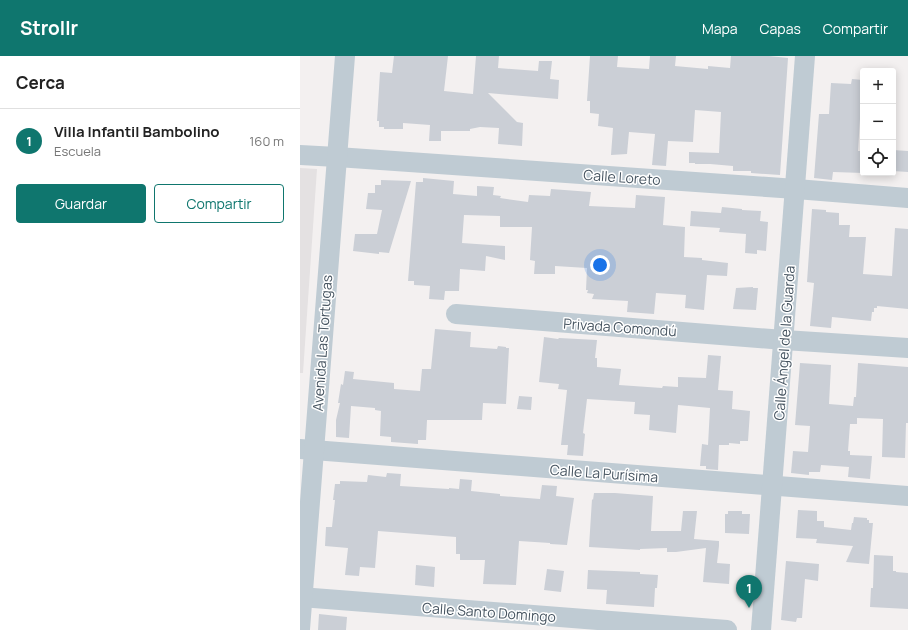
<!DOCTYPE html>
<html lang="es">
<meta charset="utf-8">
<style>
:root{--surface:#fff;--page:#f6f6f6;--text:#222;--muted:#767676;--line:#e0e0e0;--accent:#0f766e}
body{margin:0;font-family:Manrope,sans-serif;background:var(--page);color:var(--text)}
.controls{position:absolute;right:12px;top:12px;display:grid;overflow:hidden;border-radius:4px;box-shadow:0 2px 10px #0003}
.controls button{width:36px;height:36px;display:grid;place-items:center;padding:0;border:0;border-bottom:1px solid var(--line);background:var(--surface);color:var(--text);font:20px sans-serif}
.you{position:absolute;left:300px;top:209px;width:14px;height:14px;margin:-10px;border:3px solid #fff;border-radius:50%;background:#1a73e8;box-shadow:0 0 0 6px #1a73e833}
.badge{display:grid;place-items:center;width:26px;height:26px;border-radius:50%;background:var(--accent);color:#fff;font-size:13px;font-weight:700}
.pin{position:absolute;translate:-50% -33px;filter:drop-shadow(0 1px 2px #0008)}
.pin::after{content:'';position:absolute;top:21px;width:14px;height:12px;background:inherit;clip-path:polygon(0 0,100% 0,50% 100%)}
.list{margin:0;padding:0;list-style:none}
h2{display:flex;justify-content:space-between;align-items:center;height:52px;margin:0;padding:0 16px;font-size:17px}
h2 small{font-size:13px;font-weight:400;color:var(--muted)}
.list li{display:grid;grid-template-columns:26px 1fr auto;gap:12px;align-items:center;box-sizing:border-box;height:64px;padding:0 16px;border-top:1px solid var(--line)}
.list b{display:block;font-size:15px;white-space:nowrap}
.list p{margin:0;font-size:13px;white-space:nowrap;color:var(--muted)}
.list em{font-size:13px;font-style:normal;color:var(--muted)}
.actions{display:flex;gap:8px;padding:12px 16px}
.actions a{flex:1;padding:9px 0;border:1px solid var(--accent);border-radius:4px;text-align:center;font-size:14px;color:var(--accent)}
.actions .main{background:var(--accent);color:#fff}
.icon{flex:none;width:22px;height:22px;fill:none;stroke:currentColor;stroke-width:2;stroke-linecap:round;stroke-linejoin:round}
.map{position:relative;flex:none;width:608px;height:574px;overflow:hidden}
header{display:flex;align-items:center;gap:24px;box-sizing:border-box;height:56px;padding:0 20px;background:var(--accent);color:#fff}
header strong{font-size:19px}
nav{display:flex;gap:22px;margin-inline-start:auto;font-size:14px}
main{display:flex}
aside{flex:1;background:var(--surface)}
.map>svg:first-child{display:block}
.education{fill:#e4e1e2}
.building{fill:#cbcfd6}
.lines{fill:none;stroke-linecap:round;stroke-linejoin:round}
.minor{stroke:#bfcbd3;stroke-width:20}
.labels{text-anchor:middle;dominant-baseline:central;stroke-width:3;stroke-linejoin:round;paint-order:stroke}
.street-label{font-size:14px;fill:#465460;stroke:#fff}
</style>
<header>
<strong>Strollr</strong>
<nav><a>Mapa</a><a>Capas</a><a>Compartir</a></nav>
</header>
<main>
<aside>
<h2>Cerca<small></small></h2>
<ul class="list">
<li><span class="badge">1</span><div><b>Villa Infantil Bambolino</b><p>Escuela</p></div><em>160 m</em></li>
</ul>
<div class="actions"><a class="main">Guardar</a><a>Compartir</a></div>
</aside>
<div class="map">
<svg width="608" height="574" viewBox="0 0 608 574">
<rect width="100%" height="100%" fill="#f3f0f0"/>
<path class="education" d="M0 112 17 113 3 317H0Z"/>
<g class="building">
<path d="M94 0H148L144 35 173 38 176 0H199L198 12 238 15 239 5H252L250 23 259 24 258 43 188 37 217 66 223 67 222 90 198 88 199 72 180 71 170 73V75H141V85H129L130 69 103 67V73H84V71H79V65H77L80 16 92 17Z"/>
<path d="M290 0H318L317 11 349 13 350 0H376L375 10 408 13V10L430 12 431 0H469L488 2 480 119 451 117V115H433V110L410 108H395V107H389V96L419 97 421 56 395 54 393 86 368 85 366 110 352 109 355 78 329 76 327 98 311 99 313 72 298 70 299 58 290 57V45H287Z"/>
<path d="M552 23 563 24V57H562L561 63H560L558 95H563V117L533 116 532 124 514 122 519 58H529L531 27 551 28Z"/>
<path d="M593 94 608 95V116L593 115Z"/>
<path d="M123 122 154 125 153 138 177 140V130L194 131 193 139 201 140 200 142 228 146 229 139 250 140 251 133 291 136 289 150 335 152 336 139 365 141 363 169 385 171 384 201 402 202V204L428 207 427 220 407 219 404 254 385 252 386 239 356 237 354 258 327 256 328 245 292 243 294 238 287 237 288 234H286L287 212 255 210V218H234L235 205 230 204 232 171H200V160L164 159 162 187 205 190V204L186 200 185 215 160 213 159 235H145L144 244 129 243 130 230 114 229V225H108L116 126H123Z"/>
<path d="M81 124 111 125 89 197 79 196V198L53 195 55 178H77L82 154 66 153 68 137H75V129H81Z"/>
<path d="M422 151 442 153V154L461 155 460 165 468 166 466 195 457 194V198L445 197 446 178 419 176 420 172 390 170 391 155 421 157Z"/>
<path d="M512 153 526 154V156L539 157V169H550L549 181H566L563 218 592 220 595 172 608 173V253L577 250V252H574V256H572L571 265 532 261 531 272 510 270 514 227 507 226Z"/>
<path d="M453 231V232H458L456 254 433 253 436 232Z"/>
<path d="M135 273 171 276 170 291 197 293 198 290 206 291V292H209L206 348 183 347 182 364H127L126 384H118V388L91 386V381L80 380 81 355 75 354V352L51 350 49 382 36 381V364L40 347H38L41 328 43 329 45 315 54 316 53 323 94 327V333L120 335 122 313H131Z"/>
<path d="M244 281 258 283 259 282 297 284 295 302H297V311L321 313 319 329 362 332 363 330 378 331V321L406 322 408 299 421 300 418 334 433 335 432 353 450 355 448 385H440V388L429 387V389H419L418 414 406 413V410H400L402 388 408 389 410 352 378 349 376 377 349 374 350 359 334 358 335 346 287 343 283 377 285 378 283 400 267 399 268 389H261L267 334 258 333 259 328 239 326Z"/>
<path d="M500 307 531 309 529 348 553 350 554 341H556L558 307 608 311V367H606L605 402 582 401 583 363 557 362V368H550L548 395H550V399L572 400 570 423 548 421 549 411 521 409 520 416H509V419L491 417 493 395 508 396 510 370 495 369Z"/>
<path d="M219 340 232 341 231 354 217 353Z"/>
<path d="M87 417 101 418 100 430 149 433V432L159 433 160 423 172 424 171 435 200 438V440L240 443 242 429 257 430 256 440 274 442 267 489 250 488V487L219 485 216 529 183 528 185 504H160V498H156V481L78 475 75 512 60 511 59 520 45 519 48 492 25 490 26 471H32L35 444H33L35 428H40V425L67 426 68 419 86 421Z"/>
<path d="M294 437H315L353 440 351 475H381L383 455H397L394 483 419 485V490L417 507 430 508 429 528 403 526 406 492 376 496H367V492L340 493V494L289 491 292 443 293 444Z"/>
<path d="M498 454 517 455V465H524V471L551 474 552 467H553L554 461 567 462V464H569V467H573L569 508 546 506 553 490 516 487 517 483 496 482Z"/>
<path d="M428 455H442V458H450L449 478 425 477V458H428Z"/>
<path d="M574 499 593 500V515H596V516L608 517V553L570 551 571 532H573Z"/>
<path d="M486 505 519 508 518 525 505 523 502 562H497L496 566 481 564Z"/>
<path d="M116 509 135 511 134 531 115 529Z"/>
<path d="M247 513 264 515 261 536 244 534Z"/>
<path d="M288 514 340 516V518L358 519 357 532H355L354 551 306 548 307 534 287 533Z"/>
<path d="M19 558 47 561 46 574H18Z"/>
</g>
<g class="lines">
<g class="minor">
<path d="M0 99 37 101 496 133 608 142"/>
<path d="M156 258 484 284 608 292"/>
<path d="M0 393 608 440"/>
<path d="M0 541 427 574"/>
<path d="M0 573 45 0"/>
<path d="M461 574 505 0"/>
</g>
</g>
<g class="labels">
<g class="street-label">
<text transform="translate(322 121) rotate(4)">Calle Loreto</text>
<text transform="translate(320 271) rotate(4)">Privada Comondú</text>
<text transform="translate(22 287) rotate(-86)">Avenida Las Tortugas</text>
<text transform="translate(484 287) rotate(-86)">Calle Ángel de la Guarda</text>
<text transform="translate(304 417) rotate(4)">Calle La Purísima</text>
<text transform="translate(189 556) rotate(4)">Calle Santo Domingo</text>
</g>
</g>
</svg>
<div class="controls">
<button>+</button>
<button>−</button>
<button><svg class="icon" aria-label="locate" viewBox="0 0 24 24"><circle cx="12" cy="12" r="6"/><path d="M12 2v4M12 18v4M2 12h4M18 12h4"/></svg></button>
</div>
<div class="you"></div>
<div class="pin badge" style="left:449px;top:552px">1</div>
</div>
</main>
